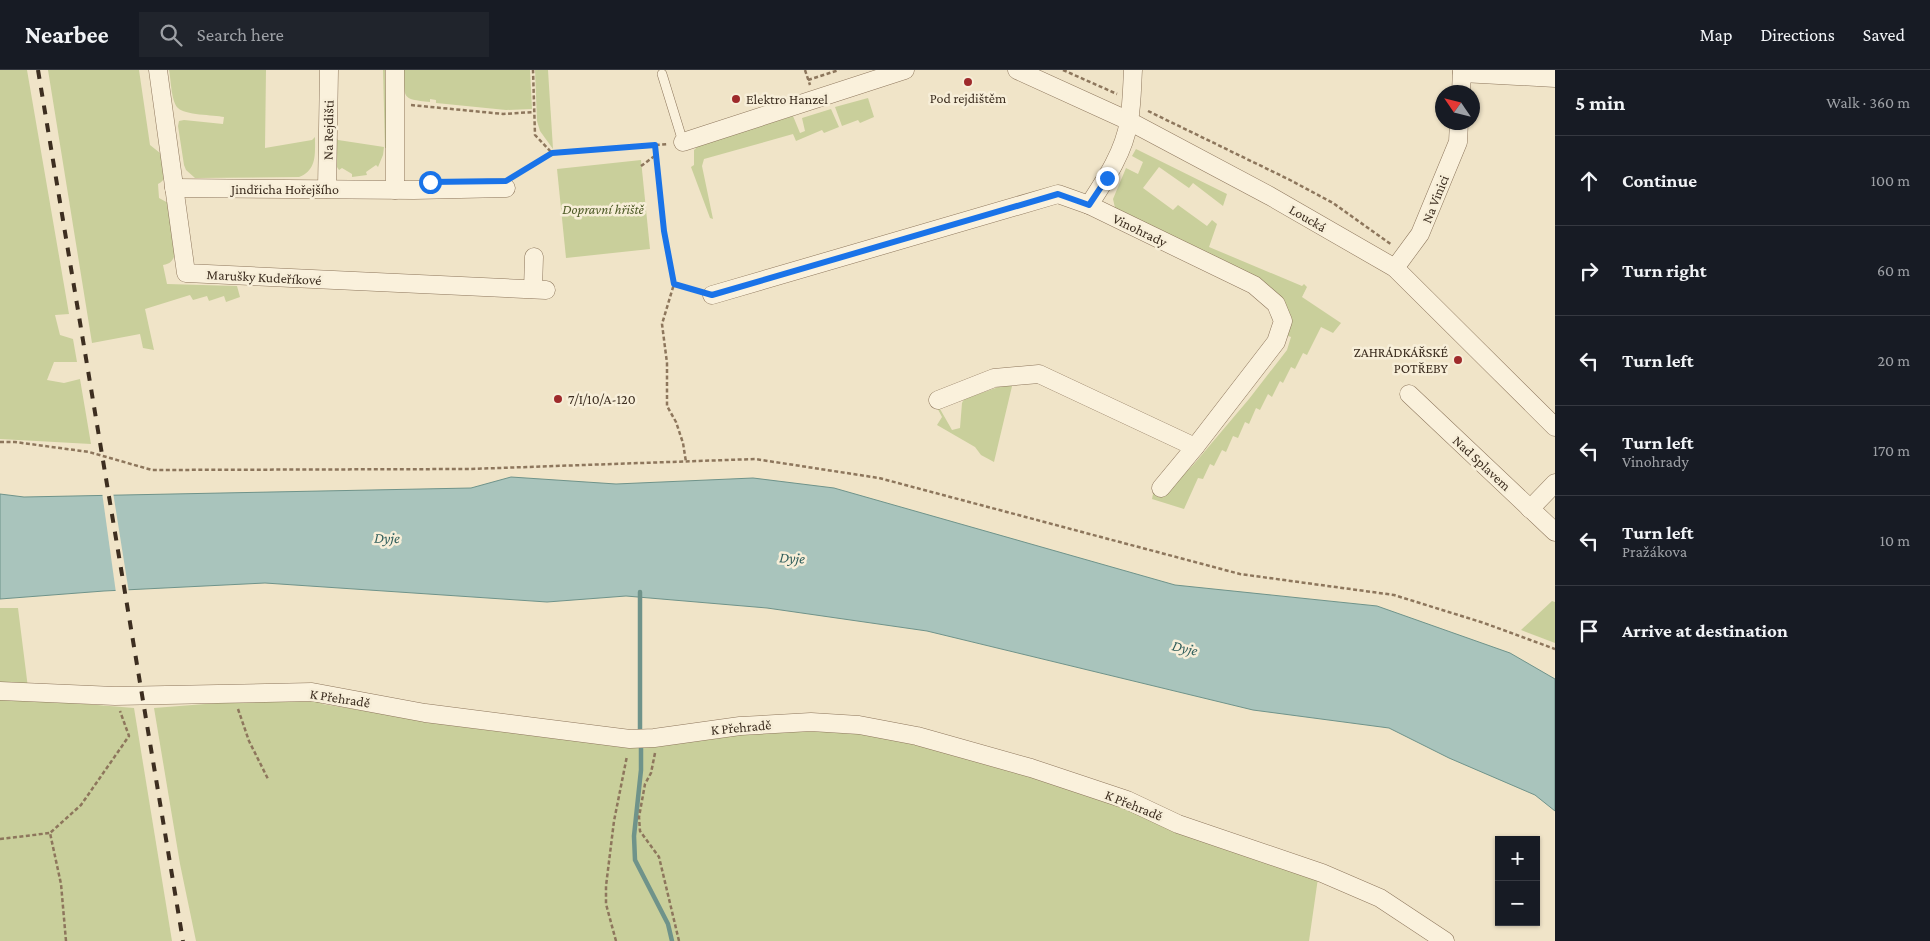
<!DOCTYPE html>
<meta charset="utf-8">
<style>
:root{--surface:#171b24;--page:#20242c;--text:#f1f3f6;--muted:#9ea1a6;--line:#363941}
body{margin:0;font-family:"Crimson Pro",serif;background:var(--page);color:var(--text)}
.controls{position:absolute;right:15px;bottom:15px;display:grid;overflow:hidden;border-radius:0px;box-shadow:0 1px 4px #0004}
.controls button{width:45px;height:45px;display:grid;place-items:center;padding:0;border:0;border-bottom:1px solid var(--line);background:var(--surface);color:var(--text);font:25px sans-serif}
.compass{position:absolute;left:1435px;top:15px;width:45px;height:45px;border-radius:50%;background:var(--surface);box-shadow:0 1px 4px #0004;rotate:305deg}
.stop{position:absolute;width:15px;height:15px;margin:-11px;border:4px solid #1a73e8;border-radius:50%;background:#fff}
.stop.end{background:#1a73e8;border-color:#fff;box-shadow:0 1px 5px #0008}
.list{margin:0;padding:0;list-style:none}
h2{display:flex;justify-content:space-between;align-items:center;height:65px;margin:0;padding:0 20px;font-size:21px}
h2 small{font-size:16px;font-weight:400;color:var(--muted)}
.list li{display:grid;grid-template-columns:32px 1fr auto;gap:15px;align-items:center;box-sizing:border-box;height:90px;padding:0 20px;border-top:1px solid var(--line)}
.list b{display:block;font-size:19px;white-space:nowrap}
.list p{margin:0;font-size:16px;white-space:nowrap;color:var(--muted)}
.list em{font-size:16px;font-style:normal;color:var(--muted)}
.icon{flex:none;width:28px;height:28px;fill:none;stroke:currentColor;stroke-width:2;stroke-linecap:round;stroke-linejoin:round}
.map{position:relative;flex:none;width:1555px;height:871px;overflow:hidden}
header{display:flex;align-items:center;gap:30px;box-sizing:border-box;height:70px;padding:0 25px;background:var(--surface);border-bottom:1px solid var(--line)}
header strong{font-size:24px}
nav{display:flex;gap:28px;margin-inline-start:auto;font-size:18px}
.search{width:350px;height:45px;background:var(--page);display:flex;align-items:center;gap:12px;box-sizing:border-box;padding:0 18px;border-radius:0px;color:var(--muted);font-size:19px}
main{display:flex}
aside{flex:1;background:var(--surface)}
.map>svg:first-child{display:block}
.green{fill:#c9cf9b}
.water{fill:#a9c4bc;stroke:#6f938a}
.pier{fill:#f0e4c8}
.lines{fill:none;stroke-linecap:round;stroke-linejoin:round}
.stream{stroke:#6f938a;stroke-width:4.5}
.service-casing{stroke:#8d765c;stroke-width:10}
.minor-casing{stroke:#8d765c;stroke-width:19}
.path{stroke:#8d765c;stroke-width:2.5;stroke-dasharray:4 2.5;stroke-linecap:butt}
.service{stroke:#faf1dc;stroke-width:9}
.minor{stroke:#faf1dc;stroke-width:18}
.rail{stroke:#3d2e20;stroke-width:4;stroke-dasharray:9 9;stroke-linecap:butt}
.route{stroke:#1a73e8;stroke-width:6}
.poi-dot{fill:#9e2a2b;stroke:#f7eed8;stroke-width:2}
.labels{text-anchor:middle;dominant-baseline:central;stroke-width:5;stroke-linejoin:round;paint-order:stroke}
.poi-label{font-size:14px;fill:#3d2e20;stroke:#f7eed8;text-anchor:start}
.street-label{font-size:14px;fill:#3d2e20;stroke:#f7eed8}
.park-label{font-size:14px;font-style:italic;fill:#4d5a26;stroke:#f7eed8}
.water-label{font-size:15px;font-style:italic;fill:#2f5d5a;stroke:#f7eed8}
</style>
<header>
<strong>Nearbee</strong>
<div class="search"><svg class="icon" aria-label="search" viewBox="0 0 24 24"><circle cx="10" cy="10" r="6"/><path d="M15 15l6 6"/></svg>Search here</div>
<nav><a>Map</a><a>Directions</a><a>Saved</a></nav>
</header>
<main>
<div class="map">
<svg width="1555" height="871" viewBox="0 0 1555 871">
<rect width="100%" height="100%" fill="#f0e4c8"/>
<g class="green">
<path d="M0 0H27L69 244 55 245 60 265 73 269 77 292H54L47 310 64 313 80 309 91 374 0 369Z"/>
<path d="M48 0H139L150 75 165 87C166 98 169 108 158 114L159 128 170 134 175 184C173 191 170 194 163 195L167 214 237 216 240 227 226 232 224 226 209 231 207 226 193 230 190 225 145 239 154 280 143 278 140 264 92 273Z"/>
<path d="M169 0H266L265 78 312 70 315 67C315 84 317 100 299 107L195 108 186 100 184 95 178 56 179 51 184 50 223 54 224 47C214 45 184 45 178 38 171 32 171 9 169 0Z"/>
<path d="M383 0H385L387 78H385Z"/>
<path d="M404 0H530L532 39 506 40 436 33V30L430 29V32C400 29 405 28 404 0Z"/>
<path d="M535 0H548L553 79 540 61 537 51Z"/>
<path d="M868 28 874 47 860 53 858 50 842 56 835 37Z"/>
<path d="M831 39 839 57 824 63 822 60 796 71 793 64 704 89 702 96 713 149 710 148 691 97 694 95V80L699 75 793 46 800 63 805 61 802 48Z"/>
<path d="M335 66 338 70 384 77 383 85 378 97 376 95 366 102 367 105 352 107V104L342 98 339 100 335 94Z"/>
<path d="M1136 79 1227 124 1223 136 1193 113 1189 118 1159 97 1143 118 1173 140 1178 135 1207 156 1212 150 1217 154 1209 177 1302 216 1304 214 1307 217 1302 227 1341 253 1333 263 1321 257 1307 285 1303 283 1295 299 1291 297 1283 313 1280 311 1272 327 1268 324 1260 340 1256 338 1249 354 1245 352 1238 368 1233 366 1226 382 1222 380 1214 396 1210 394 1203 409 1198 408 1184 439 1152 429 1155 414 1181 407 1194 394 1249 329 1287 280 1291 267 1288 266 1287 243 1115 138 1113 129 1126 98 1138 104 1143 92 1132 86Z"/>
<path d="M641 90 650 179 566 188 557 99Z"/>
<path d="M1013 312 994 392 981 385 975 377 937 355 942 347 930 324 932 325 952 360 960 358 962 333 964 329Z"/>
<path d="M1552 531 1555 532V573L1521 560Z"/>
<path d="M0 538H18L28 618 0 616Z"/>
<path d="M0 627 134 638 172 871H0Z"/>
<path d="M282 628 321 631 322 634 478 659 637 677 768 659 868 663 1019 698 1318 808 1309 871H196L180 794 154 638Z"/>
</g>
<path class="water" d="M511 407 616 414 753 408 834 418 1175 515 1377 536 1510 583 1555 609V741L1535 725 1449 688 1389 658 1253 640 927 561 767 538 626 526 547 532 265 513 104 521 0 529V424L24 427 471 418Z"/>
<path class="pier" d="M102 422H113L129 523H116Z"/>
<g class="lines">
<g class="stream">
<path d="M640 522V663"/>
<path d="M641 675V700L634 766 635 790 668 854 672 871"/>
</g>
<g class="service-casing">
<path id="service" d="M662 4 683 72"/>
</g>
<g class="minor-casing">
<g id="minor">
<path d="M158 0 186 203 546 220"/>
<path d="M395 0V120"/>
<path d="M1017 0 1129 51 1270 126 1395 198 1555 357"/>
<path d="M1462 3 1555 8"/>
<path d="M1461 22 1462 0"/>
<path d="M683 72 905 0"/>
<path d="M174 118 414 120 506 118"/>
<path d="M327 119 329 0"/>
<path d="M1089 135C1106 109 1124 82 1129 51 1132 34 1132 17 1133 0"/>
<path d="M1395 198 1420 164 1458 72 1459 52"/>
<path d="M533 219 534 187"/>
<path d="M712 225 1058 124 1089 135 1254 215 1276 234 1283 251 1276 272 1195 377 1161 418"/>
<path d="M1409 324 1555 462"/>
<path d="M938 330 994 308 1039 304 1195 377"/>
<path d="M1530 439 1555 413"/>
<path d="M0 621 115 626 312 622 425 643 630 669 654 668 740 656 811 652 859 655 917 666 1031 698 1127 730 1178 754 1322 803 1380 828 1445 871"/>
</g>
</g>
<g class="path">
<path d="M805 0 810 15"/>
<path d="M1063 0 1117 24"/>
<path d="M808 10 839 0"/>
<path d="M411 35 503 44 534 42"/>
<path d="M1148 41 1290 110 1333 133 1392 175"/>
<path d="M655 75 663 161 674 214 662 254 667 293V336L676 352 683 373 686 392"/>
<path d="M552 83 668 74"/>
<path d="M641 96 656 85"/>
<path d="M515 106 552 83 535 65 533 0"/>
<path d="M674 214 696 221"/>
<path d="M0 372H15L89 382 152 400 470 399 755 389 879 408 1240 504 1394 525 1484 553 1555 579"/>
<path d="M238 639 249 671 268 709"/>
<path d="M655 683 651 703 645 714 639 747 640 761 659 787 679 871"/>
<path d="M0 769 50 763"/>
<path d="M66 871 61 814 50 763 81 735 129 666 120 641"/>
<path d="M616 871 606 834V816L614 751 627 686"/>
</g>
<use href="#service" class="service"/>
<use href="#minor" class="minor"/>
<path class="rail" d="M38 0 183 871"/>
</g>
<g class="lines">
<path class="route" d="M430 112 506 111 552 83 655 75 664 161 674 214 712 225 1058 124 1089 135 1107 108"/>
</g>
<g class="poi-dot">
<circle cx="968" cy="12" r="5"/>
<circle cx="736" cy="29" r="5"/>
<circle cx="1458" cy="290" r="5"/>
<circle cx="558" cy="329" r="5"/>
</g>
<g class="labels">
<g class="poi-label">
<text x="968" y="28" text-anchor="middle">Pod rejdištěm</text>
<text x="746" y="29">Elektro Hanzel</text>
<text x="1448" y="282" text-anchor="end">ZAHRÁDKÁŘSKÉ<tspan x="1448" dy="16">POTŘEBY</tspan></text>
<text x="568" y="329">7/I/10/A-120</text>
</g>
<g class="street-label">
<text transform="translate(328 60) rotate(-89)">Na Rejdišti</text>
<text x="285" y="119">Jindřicha Hořejšího</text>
<text transform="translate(1435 129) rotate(-68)">Na Vinici</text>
<text transform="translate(1308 148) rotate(30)">Loucká</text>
<text transform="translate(1140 160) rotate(26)">Vinohrady</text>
<text transform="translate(264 207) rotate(3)">Marušky Kudeříkové</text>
<text transform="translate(1482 393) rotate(43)">Nad Splavem</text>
<text transform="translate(340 628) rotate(9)">K Přehradě</text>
<text transform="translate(741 657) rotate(-5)">K Přehradě</text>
<text transform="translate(1134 735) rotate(22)">K Přehradě</text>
</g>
<g class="park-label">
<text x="603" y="139">Dopravní hřiště</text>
</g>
<g class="water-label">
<text transform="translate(387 468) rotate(1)">Dyje</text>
<text transform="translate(792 488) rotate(3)">Dyje</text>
<text transform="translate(1185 578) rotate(13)">Dyje</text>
</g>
</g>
</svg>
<div class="controls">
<button>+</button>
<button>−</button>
</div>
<svg class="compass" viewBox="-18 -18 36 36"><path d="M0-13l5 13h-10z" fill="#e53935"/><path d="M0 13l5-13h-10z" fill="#9ea1a6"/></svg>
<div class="stop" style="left:430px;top:112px"></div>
<div class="stop end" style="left:1107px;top:108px"></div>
</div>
<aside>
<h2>5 min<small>Walk · 360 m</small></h2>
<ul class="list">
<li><svg class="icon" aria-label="ahead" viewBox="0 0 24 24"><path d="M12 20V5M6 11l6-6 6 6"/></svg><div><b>Continue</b></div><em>100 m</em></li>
<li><svg class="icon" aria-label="right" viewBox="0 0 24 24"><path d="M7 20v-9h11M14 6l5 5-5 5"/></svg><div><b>Turn right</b></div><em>60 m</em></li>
<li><svg class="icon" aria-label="left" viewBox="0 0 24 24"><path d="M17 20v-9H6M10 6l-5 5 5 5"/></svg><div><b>Turn left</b></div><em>20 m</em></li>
<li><svg class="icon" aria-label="left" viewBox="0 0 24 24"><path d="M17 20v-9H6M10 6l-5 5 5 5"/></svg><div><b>Turn left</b><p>Vinohrady</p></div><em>170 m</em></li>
<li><svg class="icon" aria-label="left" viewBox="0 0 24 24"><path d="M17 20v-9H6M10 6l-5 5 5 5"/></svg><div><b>Turn left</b><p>Pražákova</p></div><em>10 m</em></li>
<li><svg class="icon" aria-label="arrive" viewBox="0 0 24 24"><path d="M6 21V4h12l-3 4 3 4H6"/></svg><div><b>Arrive at destination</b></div></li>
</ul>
</aside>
</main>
